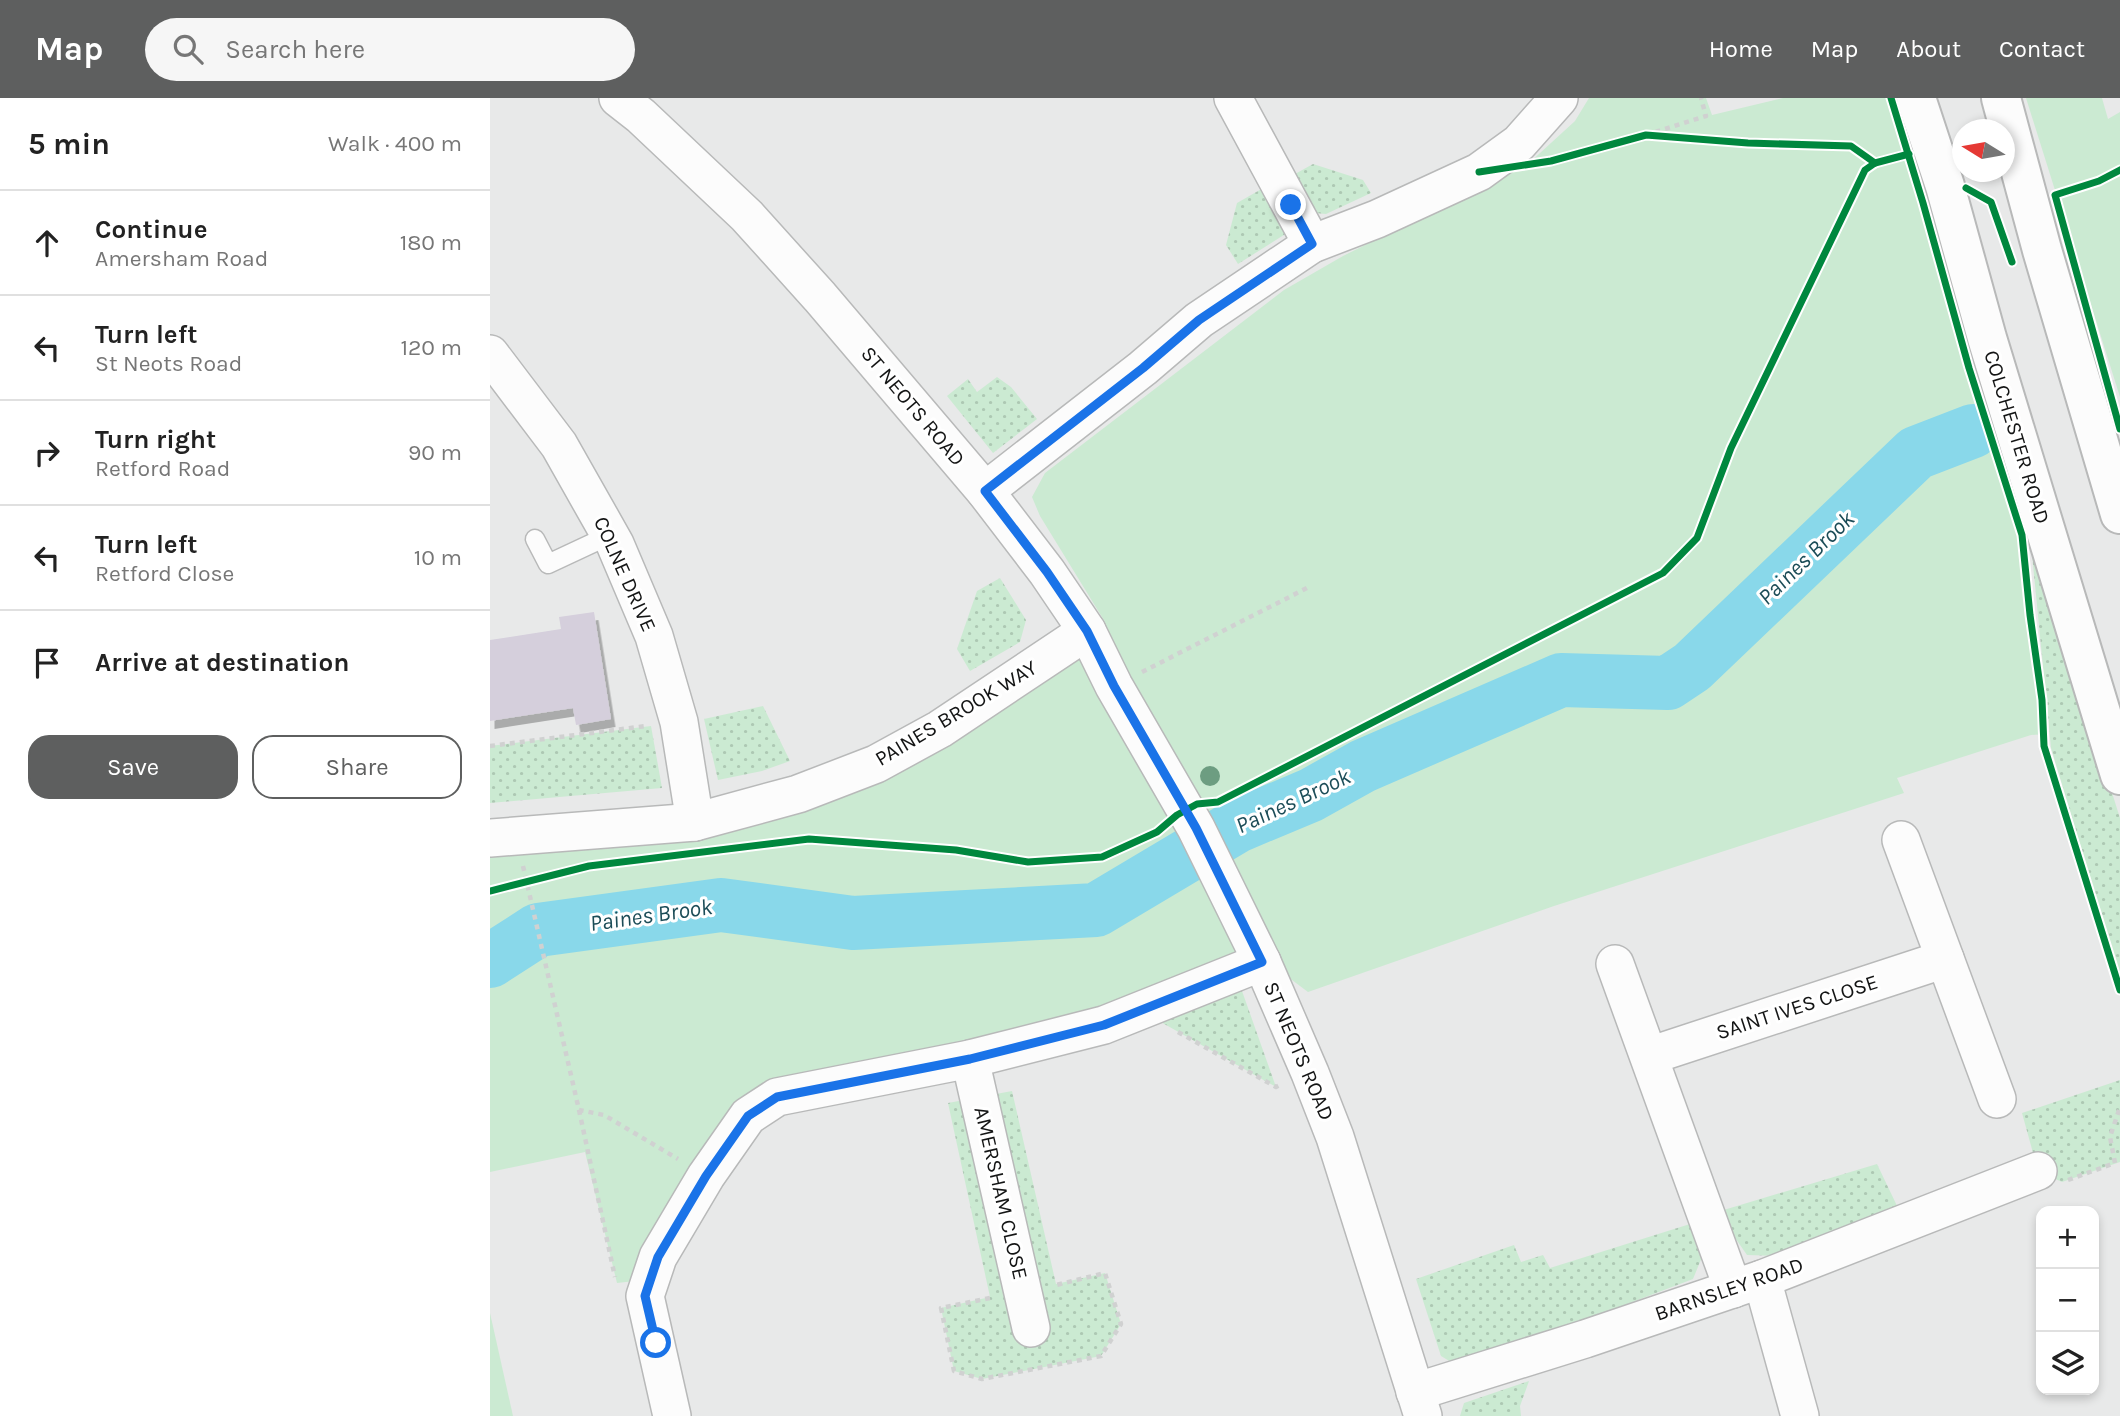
<!DOCTYPE html>
<meta charset="utf-8">
<style>
:root{--surface:#fff;--page:#f6f6f6;--text:#222;--muted:#767676;--line:#e0e0e0;--accent:#5e5f5f}
body{margin:0;font-family:Karla,sans-serif;background:var(--page);color:var(--text)}
.controls{position:absolute;right:21px;bottom:21px;display:grid;overflow:hidden;border-radius:14px;box-shadow:0 4px 10px #0003}
.controls button{width:63px;height:63px;display:grid;place-items:center;padding:0;border:0;border-bottom:2px solid var(--line);background:var(--surface);color:var(--text);font:35px sans-serif}
.compass{position:absolute;left:1462px;top:21px;width:63px;height:63px;border-radius:50%;background:var(--surface);box-shadow:0 4px 10px #0003;rotate:281deg}
.stop{position:absolute;width:21px;height:21px;margin:-16px;border:5px solid #1a73e8;border-radius:50%;background:#fff}
.stop.end{background:#1a73e8;border-color:#fff;box-shadow:0 2px 7px #0008}
.list{margin:0;padding:0;list-style:none}
h2{display:flex;justify-content:space-between;align-items:center;height:91px;margin:0;padding:0 28px;font-size:30px}
h2 small{font-size:23px;font-weight:400;color:var(--muted)}
.list li{display:grid;grid-template-columns:46px 1fr auto;gap:21px;align-items:center;box-sizing:border-box;height:105px;padding:0 28px;border-top:2px solid var(--line)}
.list b{display:block;font-size:26px;white-space:nowrap}
.list p{margin:0;font-size:23px;white-space:nowrap;color:var(--muted)}
.list em{font-size:23px;font-style:normal;color:var(--muted)}
.actions{display:flex;gap:14px;padding:21px 28px}
.actions a{flex:1;padding:16px 0;border:2px solid var(--accent);border-radius:21px;text-align:center;font-size:24px;color:var(--accent)}
.actions .main{background:var(--accent);color:#fff}
.icon{flex:none;width:38px;height:38px;fill:none;stroke:currentColor;stroke-width:2;stroke-linecap:round;stroke-linejoin:round}
.map{position:relative;flex:none;width:1630px;height:1318px;overflow:hidden}
header{display:flex;align-items:center;gap:42px;box-sizing:border-box;height:98px;padding:0 35px;background:var(--accent);color:#fff}
header strong{font-size:33px}
nav{display:flex;gap:38px;margin-inline-start:auto;font-size:24px}
.search{width:490px;height:63px;background:var(--page);display:flex;align-items:center;gap:18px;box-sizing:border-box;padding:0 24px;border-radius:38px;color:var(--muted);font-size:26px}
main{display:flex}
aside{flex:1;background:var(--surface)}
.map>svg:first-child{display:block}
.grass{fill:url(#grass-dots)}
.park{fill:#cbead2}
.lines{fill:none;stroke-linecap:round;stroke-linejoin:round}
.river{stroke:#89d8ea;stroke-width:54}
.building{fill:#d5cfdc;filter:url(#shadow)}
.service-casing{stroke:#b8b9b9;stroke-width:21}
.minor-casing{stroke:#b8b9b9;stroke-width:40}
.trunk-casing{stroke:#b8b9b9;stroke-width:42}
.path{stroke:#d0d1d1;stroke-width:4.5;stroke-dasharray:5 5;stroke-linecap:butt}
.service{stroke:#fcfcfc;stroke-width:18}
.minor{stroke:#fcfcfc;stroke-width:37}
.trunk{stroke:#fcfcfc;stroke-width:38}
.cycleway-casing{stroke:#fff;stroke-width:11}
.cycleway{stroke:#00873e;stroke-width:7}
.tree{fill:#6d9d81}
.route{stroke:#1a73e8;stroke-width:9}
.labels{text-anchor:middle;dominant-baseline:central;stroke-width:6;stroke-linejoin:round;paint-order:stroke}
.street-label{font-size:21px;fill:#141515;stroke:#fff}
.water-label{font-size:23px;font-style:italic;fill:#1c4d58;stroke:#fff}
</style>
<header>
<strong>Map</strong>
<div class="search"><svg class="icon" aria-label="search" viewBox="0 0 24 24"><circle cx="10" cy="10" r="6"/><path d="M15 15l6 6"/></svg>Search here</div>
<nav><a>Home</a><a>Map</a><a>About</a><a>Contact</a></nav>
</header>
<main>
<aside>
<h2>5 min<small>Walk · 400 m</small></h2>
<ul class="list">
<li><svg class="icon" aria-label="ahead" viewBox="0 0 24 24"><path d="M12 20V5M6 11l6-6 6 6"/></svg><div><b>Continue</b><p>Amersham Road</p></div><em>180 m</em></li>
<li><svg class="icon" aria-label="left" viewBox="0 0 24 24"><path d="M17 20v-9H6M10 6l-5 5 5 5"/></svg><div><b>Turn left</b><p>St Neots Road</p></div><em>120 m</em></li>
<li><svg class="icon" aria-label="right" viewBox="0 0 24 24"><path d="M7 20v-9h11M14 6l5 5-5 5"/></svg><div><b>Turn right</b><p>Retford Road</p></div><em>90 m</em></li>
<li><svg class="icon" aria-label="left" viewBox="0 0 24 24"><path d="M17 20v-9H6M10 6l-5 5 5 5"/></svg><div><b>Turn left</b><p>Retford Close</p></div><em>10 m</em></li>
<li><svg class="icon" aria-label="arrive" viewBox="0 0 24 24"><path d="M6 21V4h12l-3 4 3 4H6"/></svg><div><b>Arrive at destination</b></div></li>
</ul>
<div class="actions"><a class="main">Save</a><a>Share</a></div>
</aside>
<div class="map">
<svg width="1630" height="1318" viewBox="0 0 1630 1318">
<defs>
<pattern id="grass-dots" width="8" height="8" patternUnits="userSpaceOnUse" patternTransform="scale(1.75)"><rect width="8" height="8" fill="#cbead2"/><path d="M2 2h.1M6 6h.1" fill="none" stroke="#adc8b3" stroke-width="1.8" stroke-linecap="round"/></pattern>
<filter id="shadow"><feDropShadow dx="4.5" dy="8" stdDeviation="0" flood-color="#0004"/></filter>
</defs>
<rect width="100%" height="100%" fill="#e8e9e9"/>
<g class="grass">
<path d="M823 66 873 82 881 95 836 116 825 115 805 76Z"/>
<path d="M775 89 797 135 748 166 736 147 747 105Z"/>
<path d="M507 279 521 289 547 321 503 355 457 298 478 281 487 294Z"/>
<path d="M1540 436 1630 720V879L1561 650Z"/>
<path d="M510 480 536 522 530 544 480 573 467 551 487 493Z"/>
<path d="M273 608 300 663 272 673 228 682 214 621Z"/>
<path d="M161 628 172 690 0 705V648Z"/>
<path d="M738 891 752 893 786 989 669 923Z"/>
<path d="M1630 982V1064L1572 1084 1548 1073 1532 1015Z"/>
<path d="M522 993 566 1186 615 1175 631 1226 611 1258 492 1281 464 1273 451 1210 500 1199 458 1005Z"/>
<path d="M1387 1066 1409 1112 1292 1158 1257 1157 1227 1114Z"/>
<path d="M1200 1126 1212 1159 1203 1181 1082 1227 961 1264 951 1258 926 1181 1024 1147 1031 1164 1053 1157 1060 1170Z"/>
<path d="M1039 1283 1030 1308 1031 1318H970L974 1305Z"/>
</g>
<g class="park">
<path d="M1099 0H1216L1222 17 1293 0H1401L1532 437 1540 517 1556 636 1541 637 1407 680 1414 695 1064 808 818 894 762 852 639 903 524 936 268 990 145 1183 127 1185 95 1054 0 1074V756L223 736 615 524 550 418 542 399 555 375 794 192 853 158 1038 66 1085 23Z"/>
<path d="M1536 0H1612L1618 21 1630 14V299Z"/>
<path d="M0 1215 23 1318H0Z"/>
</g>
<g class="lines">
<path class="river" d="M0 863 48 832 231 807 363 825 606 812 747 728 821 697 873 668 1071 582 1178 585 1202 569 1426 355 1483 333"/>
</g>
<path class="building" d="M104 514 121 621 86 627 83 610 0 623V542L71 531 69 519Z"/>
<g class="lines">
<g class="service-casing">
<path id="service" d="M45 441 58 466 120 437"/>
</g>
<g class="minor-casing">
<g id="minor">
<path d="M128 0 151 18 257 118 330 199 495 393 557 474 597 533 624 588 706 730 772 864 820 975 845 1039 933 1318"/>
<path d="M743 0 822 146"/>
<path d="M0 256 69 347 125 446 164 538 189 624 205 724"/>
<path d="M495 393 653 270 709 222 822 146 887 121 989 74 1029 45 1069 0"/>
<path d="M0 740 205 724 308 696 386 666 450 631 597 533"/>
<path d="M1411 742 1507 1001"/>
<path d="M1125 866 1243 1191"/>
<path d="M1159 958 1455 861"/>
<path d="M480 961 541 1230"/>
<path d="M1272 1181 1310 1318"/>
<path d="M925 1294 1095 1241 1272 1181 1548 1073"/>
<path d="M182 1318 155 1198 168 1159 216 1078 258 1018 287 999 480 961 614 927 772 864"/>
</g>
</g>
<g class="trunk-casing">
<g id="trunk">
<path d="M1426 0 1455 88 1497 240 1630 677"/>
<path d="M1511 0 1552 152 1630 416"/>
</g>
</g>
<g class="path">
<path d="M1156 37 1216 18 1211 0"/>
<path d="M652 574 817 490"/>
<path d="M0 648 156 628"/>
<path d="M33 768 89 1012 114 1017 188 1061"/>
<path d="M688 934 786 989 790 987"/>
<path d="M89 1012 125 1179"/>
<path d="M1578 1082 1625 1065 1620 1039 1630 1009"/>
<path d="M500 1200 451 1210 464 1273 492 1281 611 1258 631 1226 615 1175 566 1187V1185"/>
</g>
<use href="#service" class="service"/>
<use href="#minor" class="minor"/>
<use href="#trunk" class="trunk"/>
<g class="cycleway-casing">
<g id="cycleway">
<path d="M1401 0 1433 105 1479 270 1532 437 1540 517 1552 602 1554 648 1630 892"/>
<path d="M1630 72 1609 83 1565 97 1630 331"/>
<path d="M989 74 1061 63 1156 37 1258 45 1361 48 1385 65"/>
<path d="M1476 90 1501 104 1522 164"/>
<path d="M0 793 99 768 319 741 466 752 538 764 612 759 667 734 687 717 707 706 728 704 1173 475 1207 440 1241 350 1375 72 1385 65 1419 56"/>
</g>
</g>
<use href="#cycleway" class="cycleway"/>
</g>
<circle class="tree" cx="720" cy="678" r="10"/>
<g class="lines">
<path class="route" d="M166 1245 155 1198 168 1159 216 1078 258 1018 287 999 480 961 614 927 772 864 706 730 624 588 597 533 557 474 495 393 653 270 709 222 822 146 801 107"/>
</g>
<g class="labels">
<g class="street-label">
<text transform="translate(423 308) rotate(50)">ST NEOTS ROAD</text>
<text transform="translate(1527 339) rotate(73)">COLCHESTER ROAD</text>
<text transform="translate(135 476) rotate(66)">COLNE DRIVE</text>
<text transform="translate(466 615) rotate(-31)">PAINES BROOK WAY</text>
<text transform="translate(1307 909) rotate(-18)">SAINT IVES CLOSE</text>
<text transform="translate(809 953) rotate(67)">ST NEOTS ROAD</text>
<text transform="translate(511 1095) rotate(77)">AMERSHAM CLOSE</text>
<text transform="translate(1239 1191) rotate(-19)">BARNSLEY ROAD</text>
</g>
<g class="water-label">
<text transform="translate(1316 460) rotate(-44)">Paines Brook</text>
<text transform="translate(803 703) rotate(-25)">Paines Brook</text>
<text transform="translate(161 817) rotate(-8)">Paines Brook</text>
</g>
</g>
</svg>
<div class="controls">
<button>+</button>
<button>−</button>
<button><svg class="icon" aria-label="layers" viewBox="0 0 24 24"><path d="M12 4l9 5-9 5-9-5zM3 14l9 5 9-5"/></svg></button>
</div>
<svg class="compass" viewBox="-18 -18 36 36"><path d="M0-13l5 13h-10z" fill="#e53935"/><path d="M0 13l5-13h-10z" fill="#767676"/></svg>
<div class="stop" style="left:166px;top:1245px"></div>
<div class="stop end" style="left:801px;top:107px"></div>
</div>
</main>
